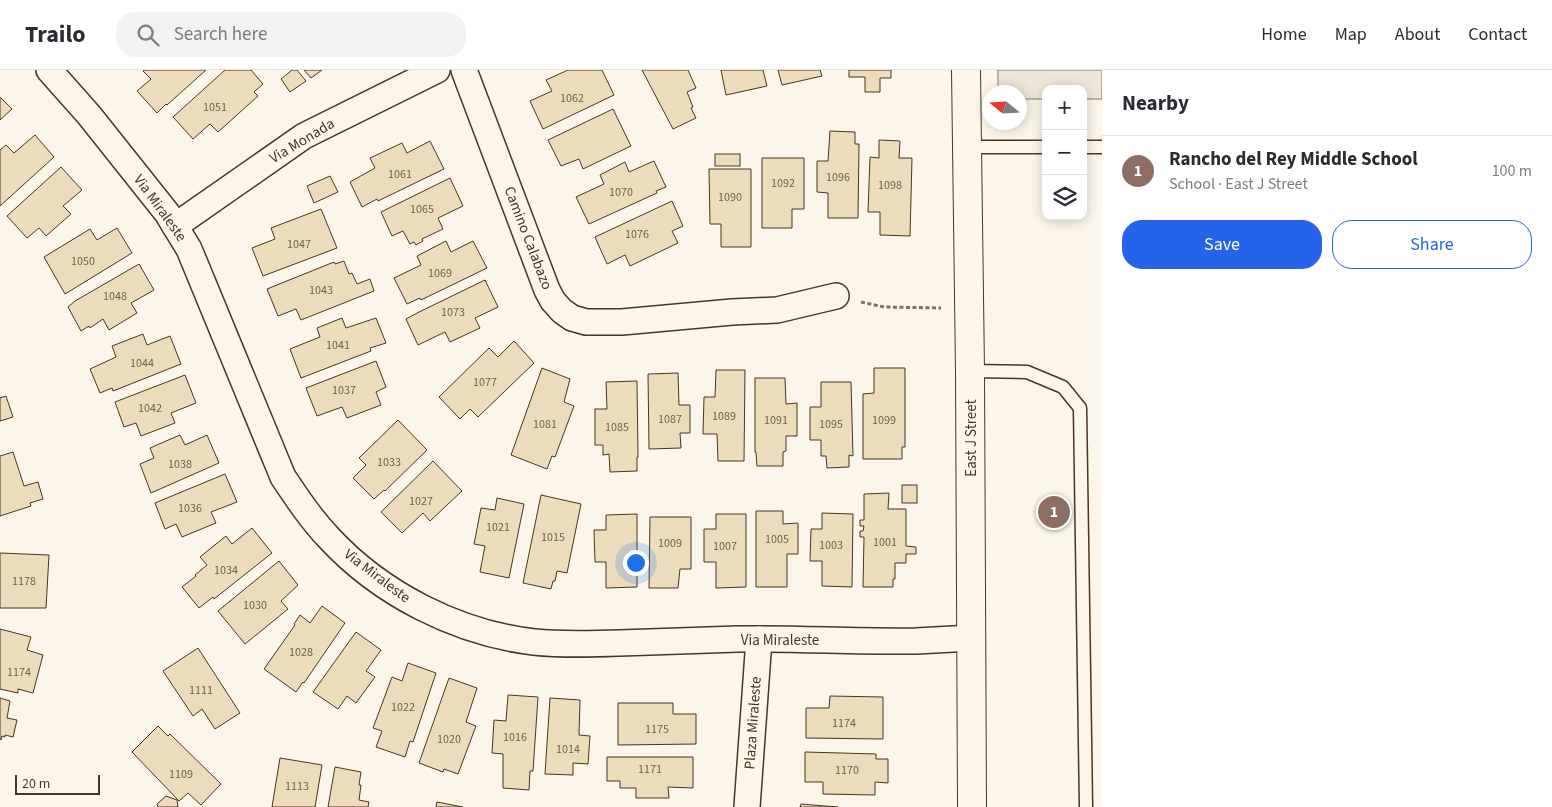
<!DOCTYPE html>
<meta charset="utf-8">
<style>
:root{--surface:#fff;--page:#f2f2f3;--text:#2b2b33;--muted:#7c7c81;--line:#e1e1e2;--accent:#2563eb}
body{margin:0;font-family:"Source Sans 3",sans-serif;background:var(--page);color:var(--text)}
.controls{position:absolute;right:15px;top:15px;display:grid;overflow:hidden;border-radius:10px;box-shadow:0 2px 12px #0003}
.controls button{width:45px;height:45px;display:grid;place-items:center;padding:0;border:0;border-bottom:1px solid var(--line);background:var(--surface);color:var(--text);font:25px sans-serif}
.compass{position:absolute;left:982px;top:15px;width:45px;height:45px;border-radius:50%;background:var(--surface);box-shadow:0 2px 12px #0003;rotate:288deg}
.scale{position:absolute;left:15px;bottom:12px;width:85px;box-sizing:border-box;padding-left:5px;border:2px solid #4a3520;border-top:0;font-size:14px;line-height:18px;white-space:nowrap;color:#4a3520;-webkit-text-stroke:4px #fbf6e9;paint-order:stroke}
.you{position:absolute;left:635px;top:492px;width:18px;height:18px;margin:-12px;border:4px solid #fff;border-radius:50%;background:#1a73e8;box-shadow:0 0 0 8px #1a73e833}
.badge{display:grid;place-items:center;width:32px;height:32px;border-radius:50%;background:var(--accent);color:#fff;font-size:16px;font-weight:700}
.pin{position:absolute;translate:-50% -50%;border:2px solid #fff;box-shadow:0 1px 5px #0006}
.list{margin:0;padding:0;list-style:none}
h2{display:flex;justify-content:space-between;align-items:center;height:65px;margin:0;padding:0 20px;font-size:21px}
h2 small{font-size:16px;font-weight:400;color:var(--muted)}
.list li{display:grid;grid-template-columns:32px 1fr auto;gap:15px;align-items:center;box-sizing:border-box;height:70px;padding:0 20px;border-top:1px solid var(--line)}
.list b{display:block;font-size:19px;white-space:nowrap}
.list p{margin:0;font-size:16px;white-space:nowrap;color:var(--muted)}
.list em{font-size:16px;font-style:normal;color:var(--muted)}
.actions{display:flex;gap:10px;padding:15px 20px}
.actions a{flex:1;padding:11px 0;border:1px solid var(--accent);border-radius:20px;text-align:center;font-size:18px;color:var(--accent)}
.actions .main{background:var(--accent);color:#fff}
.icon{flex:none;width:28px;height:28px;fill:none;stroke:currentColor;stroke-width:2;stroke-linecap:round;stroke-linejoin:round}
.map{position:relative;flex:none;width:1102px;height:737px;overflow:hidden}
header{display:flex;align-items:center;gap:30px;box-sizing:border-box;height:70px;padding:0 25px;background:var(--surface);border-bottom:1px solid var(--line)}
header strong{font-size:24px}
nav{display:flex;gap:28px;margin-inline-start:auto;font-size:18px}
.search{width:350px;height:45px;background:var(--page);display:flex;align-items:center;gap:12px;box-sizing:border-box;padding:0 18px;border-radius:20px;color:var(--muted);font-size:19px}
main{display:flex}
aside{flex:1;background:var(--surface)}
.map>svg:first-child{display:block}
.green{fill:#ede6d9;stroke:#887966}
.building{fill:#ecdcbc;stroke:#4a3520}
.lines{fill:none;stroke-linecap:round;stroke-linejoin:round}
.service-casing{stroke:#4a3520;stroke-width:15}
.minor-casing{stroke:#4a3520;stroke-width:28}
.tertiary-casing{stroke:#4a3520;stroke-width:30}
.path{stroke:#7f6f5c;stroke-width:3;stroke-dasharray:4 2.5;stroke-linecap:butt}
.service{stroke:#fbf6e9;stroke-width:12}
.minor{stroke:#fbf6e9;stroke-width:25}
.tertiary{stroke:#fbf6e9;stroke-width:28}
.labels{text-anchor:middle;dominant-baseline:central;stroke-width:4;stroke-linejoin:round;paint-order:stroke}
.number-label{font-size:12px;fill:#725f47}
.street-label{font-size:15px;fill:#4a3520;stroke:#fbf6e9}
</style>
<header>
<strong>Trailo</strong>
<div class="search"><svg class="icon" aria-label="search" viewBox="0 0 24 24"><circle cx="10" cy="10" r="6"/><path d="M15 15l6 6"/></svg>Search here</div>
<nav><a>Home</a><a>Map</a><a>About</a><a>Contact</a></nav>
</header>
<main>
<div class="map">
<svg width="1102" height="737" viewBox="0 0 1102 737">
<rect width="100%" height="100%" fill="#fbf6e9"/>
<path class="green" d="M998 0H1102V29H1083V19H1046V29H1020L1019 22H998Z"/>
<g class="building">
<path d="M145 0H206L167 35 166 34 157 43 137 21 151 9 143 1Z"/>
<path d="M225 0H251L263 14 254 22 258 26 218 62 210 54 193 69 173 47Z"/>
<path d="M292 0H297L306 11 290 22 281 9Z"/>
<path d="M304 0H322L311 8Z"/>
<path d="M568 0H602L614 25 543 59 530 31 552 21 546 10Z"/>
<path d="M642 0H688L696 18 687 22 693 37 691 38 696 48 673 59Z"/>
<path d="M721 0H763L767 16 726 25Z"/>
<path d="M778 0H820L822 6 782 15Z"/>
<path d="M849 0H891V8H880V22H865V7H849Z"/>
<path d="M0 27 12 39 0 50Z"/>
<path d="M613 39 631 76 583 99 579 89 561 96 548 70Z"/>
<path d="M830 61 855 62V74H859L858 148H828V123L817 122V91H828Z"/>
<path d="M35 65 54 87 0 136V80L6 75 14 83Z"/>
<path d="M879 70 900 71 899 88H912L910 166 880 165V142H868L870 87 879 88Z"/>
<path d="M430 71 444 99 378 131 377 129 362 137 350 112 375 98 370 88 402 73 407 83Z"/>
<rect x="715" y="84" width="25" height="12"/>
<path d="M762 88H804V139H792V158H762Z"/>
<path d="M654 91 666 117 656 121 657 123 589 154 576 127 604 114 600 105 625 92 629 102Z"/>
<path d="M61 97 82 120 63 136 71 144 46 166 39 158 27 168 7 146Z"/>
<path d="M709 99H751V177H721V154H710Z"/>
<path d="M330 106 338 122 314 133 307 116Z"/>
<path d="M450 108 463 136 438 148 443 159 422 169 423 171 416 175 414 172 410 174 403 161 392 166 381 142Z"/>
<path d="M672 131 683 156 672 161 678 173 630 196 625 185 607 194 595 167Z"/>
<path d="M321 139 337 178 263 206 252 178 275 169 271 158Z"/>
<path d="M117 158 132 183 65 224 44 187 90 159 97 170Z"/>
<path d="M446 171 451 182 473 171 487 198 421 230 420 228 407 234 394 208 421 195 417 186Z"/>
<path d="M344 191 349 204 352 203 357 214 370 209 374 221 301 250 296 239 278 246 267 219 334 192 335 194Z"/>
<path d="M139 194 154 220 131 233 137 243 109 260 103 249 90 258 89 256 81 261 68 237 75 231Z"/>
<path d="M485 210 498 237 475 248 480 258 450 272 445 262 418 275 406 249 419 242Z"/>
<path d="M342 248 346 258 376 248 386 273 370 278 371 281 301 308 290 279 320 267 317 258Z"/>
<path d="M143 264 147 275 170 266 181 294 113 321 112 318 100 323 90 299 116 287 112 276Z"/>
<path d="M514 271 534 293 478 347 470 339 460 349 439 327 489 278 498 287Z"/>
<path d="M376 291 386 317 376 322 381 335 347 348 342 337 317 346 306 318Z"/>
<path d="M542 298 570 309 564 332 574 336 555 387 552 386 547 399 511 385Z"/>
<path d="M874 298H905V377H902V389H863V324L874 323Z"/>
<path d="M716 300H745L744 391H718L717 364H703L704 327H715Z"/>
<path d="M678 303 679 335H690V363H680L681 378 649 379 648 304Z"/>
<path d="M185 305 196 333 171 343 175 353 141 366 136 353 124 357 115 332Z"/>
<path d="M755 308H785L786 334 797 333V366H786V381L783 382V396H757L756 382H755Z"/>
<path d="M637 311 638 387H637V401L610 402 609 384 603 385V375H595V339H607L606 312Z"/>
<path d="M821 312H851L853 386 849 385V397L827 398 826 386H821V370H810V337H821Z"/>
<path d="M6 326 13 347 0 351V328Z"/>
<path d="M398 350 427 380 385 421 384 420 374 429 353 408 366 395 359 388Z"/>
<path d="M180 365 185 375 207 365 219 393 151 423 140 394 154 388 150 378Z"/>
<path d="M13 382 24 416 38 412 43 429 30 433 31 436 0 446V386Z"/>
<path d="M433 391 462 421 430 451 423 443 402 463 381 442Z"/>
<path d="M225 404 237 432 211 442 216 453 182 467 176 454 165 459 155 433Z"/>
<rect x="902" y="415" width="15" height="18"/>
<path d="M889 423 888 439H906V476L916 477V484H906V493H895V509H893V517H863L864 467H860V461H863L864 456H860V450H864V424Z"/>
<path d="M541 425 581 434 567 503 557 501 555 511H553L551 519 523 513Z"/>
<path d="M497 428 524 434 509 508 480 502 485 476 474 474 481 438 495 440Z"/>
<path d="M756 441H783V454L798 453V484H787V517H756Z"/>
<path d="M822 443 853 444 852 517 822 516V491H810L811 459H822Z"/>
<path d="M637 444V517L606 518V492H595L594 460H606V445Z"/>
<path d="M716 444H746V517L716 518V492H704V459H716Z"/>
<path d="M650 447H691V499H680L678 518H649Z"/>
<path d="M252 458 272 483 214 529 213 527 199 538 182 517 196 506 195 505 207 495 200 487 226 466 232 474Z"/>
<path d="M0 483 49 485 46 538H0Z"/>
<path d="M279 491 298 515 281 531 288 539 245 574 218 541Z"/>
<path d="M322 536 345 553 304 613 303 612 296 622 264 599 295 555 294 554 300 545 310 553Z"/>
<path d="M0 559 31 567 27 580 43 585 33 623 18 619V623L0 619Z"/>
<path d="M356 562 381 580 366 601 375 607 356 633 347 626 338 639 313 622Z"/>
<path d="M198 578 240 643 215 659 202 639 193 646 163 601Z"/>
<path d="M408 593 436 603 413 672 410 671 405 687 376 677 382 661 373 658 392 607 402 611Z"/>
<path d="M449 608 477 618 466 652 476 656 458 704 444 699 443 702 419 693Z"/>
<path d="M508 625 538 627 533 701H530L529 720 503 718V684L492 683 494 650 506 651Z"/>
<path d="M830 626 883 627V669L806 668V638H829Z"/>
<path d="M0 628 10 631 7 648 17 650 13 667 5 665V667L2 666 1 670 0 669Z"/>
<path d="M550 628 580 630 579 665 590 666 588 694 573 693V705L545 704Z"/>
<path d="M618 633H673V644H696V674L618 675Z"/>
<path d="M158 656 168 666 170 664 221 714 201 735 188 723 179 731 132 682Z"/>
<path d="M805 682 876 684V689H888V713L875 712V725L823 724V712H805Z"/>
<path d="M607 687H693V718L668 717 669 728H636V718H620V711H607Z"/>
<path d="M280 688 322 695 315 737H272Z"/>
<path d="M335 697 361 702 359 715H361L359 730 369 732 368 737H328Z"/>
<path d="M166 726 177 730 178 737H158L157 734Z"/>
<path d="M437 732 463 737H436Z"/>
<path d="M801 734 838 737H800Z"/>
</g>
<g class="lines">
<g class="service-casing">
<g id="service">
<path d="M966 77H1046"/>
<path d="M1083 77H1102"/>
<path d="M970 301 1027 302 1063 317 1080 338 1086 737"/>
</g>
</g>
<g class="minor-casing">
<g id="minor">
<path d="M49 0 89 45 167 143 189 179 283 407C297 428 311 449 329 468 381 524 457 563 534 572 563 575 591 574 620 573 660 572 699 570 738 569 797 568 856 572 916 571 934 570 953 569 972 568"/>
<path d="M464 0 547 220 553 231 562 241 572 248 586 252H622L732 242 777 240 836 226"/>
<path d="M175 156 304 66 437 0"/>
<path d="M747 737 759 569"/>
</g>
</g>
<g class="tertiary-casing">
<path id="tertiary" d="M966 0 970 301 972 737"/>
</g>
<path class="path" d="M861 232 884 237 941 238"/>
<use href="#service" class="service"/>
<use href="#minor" class="minor"/>
<use href="#tertiary" class="tertiary"/>
</g>
<g class="labels">
<g class="number-label">
<text x="572" y="28">1062</text>
<text x="215" y="37">1051</text>
<text x="400" y="104">1061</text>
<text x="838" y="107">1096</text>
<text x="783" y="113">1092</text>
<text x="890" y="115">1098</text>
<text x="621" y="122">1070</text>
<text x="730" y="127">1090</text>
<text x="422" y="139">1065</text>
<text x="637" y="164">1076</text>
<text x="299" y="174">1047</text>
<text x="83" y="191">1050</text>
<text x="440" y="203">1069</text>
<text x="321" y="220">1043</text>
<text x="115" y="226">1048</text>
<text x="453" y="242">1073</text>
<text x="338" y="275">1041</text>
<text x="142" y="293">1044</text>
<text x="485" y="312">1077</text>
<text x="344" y="320">1037</text>
<text x="150" y="338">1042</text>
<text x="724" y="346">1089</text>
<text x="670" y="349">1087</text>
<text x="776" y="350">1091</text>
<text x="884" y="350">1099</text>
<text x="545" y="354">1081</text>
<text x="831" y="354">1095</text>
<text x="617" y="357">1085</text>
<text x="389" y="392">1033</text>
<text x="180" y="394">1038</text>
<text x="421" y="431">1027</text>
<text x="190" y="438">1036</text>
<text x="498" y="457">1021</text>
<text x="553" y="467">1015</text>
<text x="777" y="469">1005</text>
<text x="885" y="472">1001</text>
<text x="670" y="473">1009</text>
<text x="831" y="475">1003</text>
<text x="725" y="476">1007</text>
<text x="226" y="500">1034</text>
<text x="24" y="511">1178</text>
<text x="255" y="535">1030</text>
<text x="301" y="582">1028</text>
<text x="19" y="602">1174</text>
<text x="201" y="620">1111</text>
<text x="403" y="637">1022</text>
<text x="844" y="653">1174</text>
<text x="657" y="659">1175</text>
<text x="515" y="667">1016</text>
<text x="449" y="669">1020</text>
<text x="568" y="679">1014</text>
<text x="650" y="699">1171</text>
<text x="847" y="700">1170</text>
<text x="181" y="704">1109</text>
<text x="297" y="716">1113</text>
</g>
<g class="street-label">
<text transform="translate(302 71) rotate(-31)">Via Monada</text>
<text transform="translate(160 138) rotate(54)">Via Miraleste</text>
<text transform="translate(528 168) rotate(69)">Camino Calabazo</text>
<text transform="translate(971 368) rotate(-90)">East J Street</text>
<text transform="translate(377 506) rotate(37)">Via Miraleste</text>
<text x="780" y="570">Via Miraleste</text>
<text transform="translate(753 653) rotate(-86)">Plaza Miraleste</text>
</g>
</g>
</svg>
<div class="controls">
<button>+</button>
<button>−</button>
<button><svg class="icon" aria-label="layers" viewBox="0 0 24 24"><path d="M12 4l9 5-9 5-9-5zM3 14l9 5 9-5"/></svg></button>
</div>
<svg class="compass" viewBox="-18 -18 36 36"><path d="M0-13l5 13h-10z" fill="#e53935"/><path d="M0 13l5-13h-10z" fill="#7c7c81"/></svg>
<div class="scale">20 m</div>
<div class="you"></div>
<div class="pin badge" style="left:1054px;top:442px;background:#8d6e63">1</div>
</div>
<aside>
<h2>Nearby<small></small></h2>
<ul class="list">
<li><span class="badge" style="background:#8d6e63">1</span><div><b>Rancho del Rey Middle School</b><p>School · East J Street</p></div><em>100 m</em></li>
</ul>
<div class="actions"><a class="main">Save</a><a>Share</a></div>
</aside>
</main>
